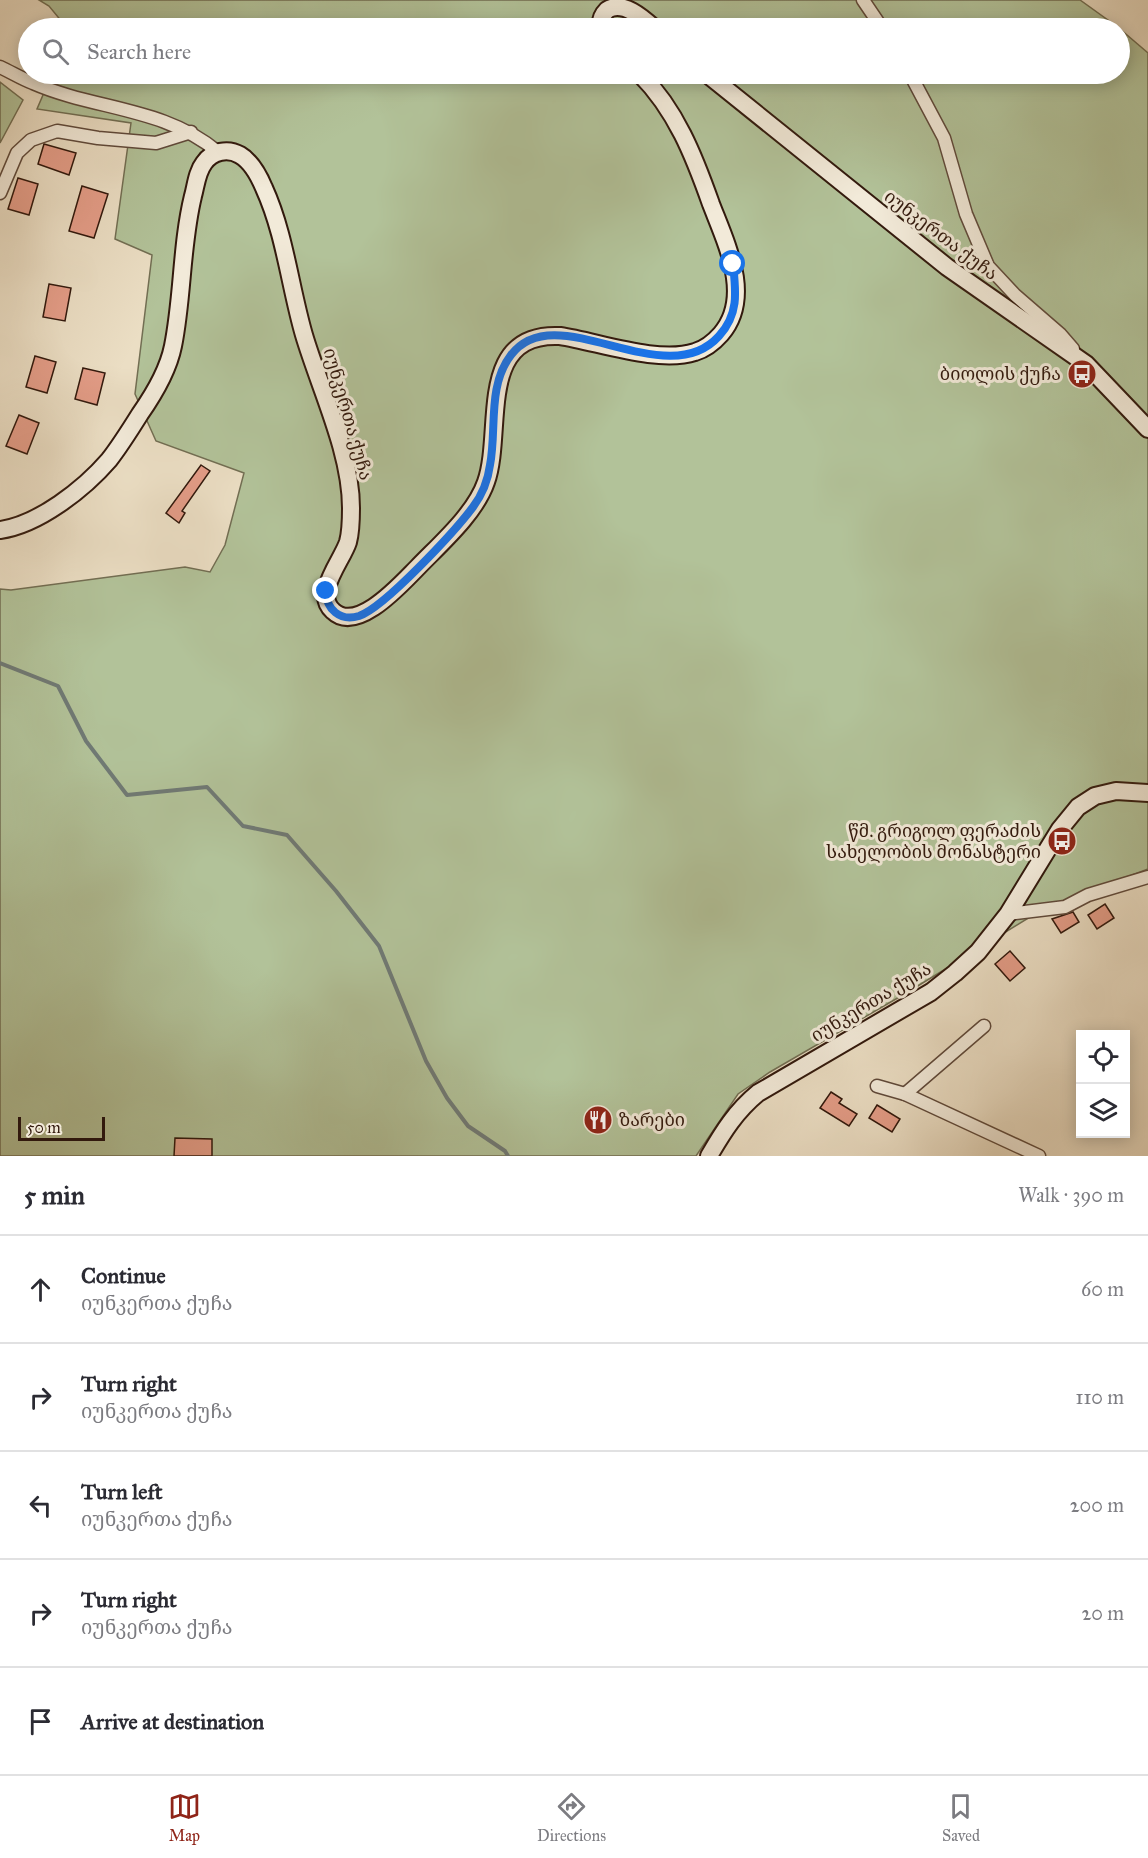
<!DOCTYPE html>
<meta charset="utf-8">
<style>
:root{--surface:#fff;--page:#f2f2f3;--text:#2b2b33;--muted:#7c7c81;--line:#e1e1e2;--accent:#8f2418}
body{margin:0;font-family:"IM FELL Great Primer","Noto Serif Georgian",serif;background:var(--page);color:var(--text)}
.controls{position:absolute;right:18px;bottom:18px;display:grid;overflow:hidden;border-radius:0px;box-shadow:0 3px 15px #0003}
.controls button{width:54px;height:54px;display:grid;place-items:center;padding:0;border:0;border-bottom:2px solid var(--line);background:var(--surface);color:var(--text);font:30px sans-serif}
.scale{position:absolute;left:18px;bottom:15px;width:87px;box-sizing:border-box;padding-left:6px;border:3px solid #32190d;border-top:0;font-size:16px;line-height:21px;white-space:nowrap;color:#32190d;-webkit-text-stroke:4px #f2ead9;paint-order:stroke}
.stop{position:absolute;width:18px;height:18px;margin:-14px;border:4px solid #1a73e8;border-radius:50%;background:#fff}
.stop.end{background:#1a73e8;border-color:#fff;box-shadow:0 2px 6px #0008}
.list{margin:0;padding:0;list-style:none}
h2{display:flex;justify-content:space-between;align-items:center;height:78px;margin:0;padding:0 24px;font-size:26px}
h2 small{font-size:20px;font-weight:400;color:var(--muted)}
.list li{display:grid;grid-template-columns:39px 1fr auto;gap:18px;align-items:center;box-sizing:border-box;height:108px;padding:0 24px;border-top:2px solid var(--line)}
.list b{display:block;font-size:22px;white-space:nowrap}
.list p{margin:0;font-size:20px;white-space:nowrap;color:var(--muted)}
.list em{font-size:20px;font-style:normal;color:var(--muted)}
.icon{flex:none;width:33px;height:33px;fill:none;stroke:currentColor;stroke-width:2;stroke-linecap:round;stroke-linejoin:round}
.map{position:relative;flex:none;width:1148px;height:1156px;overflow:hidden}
.search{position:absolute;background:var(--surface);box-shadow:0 3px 15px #0003;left:18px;right:18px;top:18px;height:66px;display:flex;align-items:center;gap:15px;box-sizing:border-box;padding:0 21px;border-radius:33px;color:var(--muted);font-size:22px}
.sheet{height:618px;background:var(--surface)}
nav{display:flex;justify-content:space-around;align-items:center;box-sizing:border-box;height:84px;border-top:2px solid var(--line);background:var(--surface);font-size:16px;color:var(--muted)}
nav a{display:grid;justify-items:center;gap:3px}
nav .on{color:var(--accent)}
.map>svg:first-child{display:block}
.green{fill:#b2c299;stroke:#726e53;stroke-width:1.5}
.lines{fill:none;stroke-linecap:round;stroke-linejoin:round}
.stream{stroke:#707a75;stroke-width:4}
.building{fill:#e49d88;stroke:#32190d;stroke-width:1.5}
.street-casing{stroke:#604a3b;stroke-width:15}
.secondary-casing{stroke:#32190d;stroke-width:20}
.street{stroke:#f2ead9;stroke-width:12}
.secondary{stroke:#f2ead9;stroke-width:16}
.route{stroke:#1a73e8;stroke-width:8}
.labels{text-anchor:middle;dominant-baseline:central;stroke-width:6;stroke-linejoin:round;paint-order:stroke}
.street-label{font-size:18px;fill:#32190d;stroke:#f2ead9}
.poi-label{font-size:18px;fill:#32190d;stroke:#f2ead9;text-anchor:end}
</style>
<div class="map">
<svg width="1148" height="1156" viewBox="0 0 1148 1156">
<rect width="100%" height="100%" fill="#ebdec4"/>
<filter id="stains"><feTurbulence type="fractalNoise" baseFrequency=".00333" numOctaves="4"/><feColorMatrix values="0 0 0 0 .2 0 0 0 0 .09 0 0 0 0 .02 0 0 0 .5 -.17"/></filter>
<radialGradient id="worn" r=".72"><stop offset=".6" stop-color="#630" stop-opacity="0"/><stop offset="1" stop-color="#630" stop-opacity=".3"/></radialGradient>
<g class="green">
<path d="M39 0H1080L1119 28H67L49 6Z"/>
<path d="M1120 29 1148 53V869L1043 909 908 992 770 1072 738 1094 696 1156H0V589L11 590 185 567 210 572 225 545 244 473 156 441 135 394 152 255 115 239 131 123 37 109 52 74H1120Z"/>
<path d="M0 82 23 100 0 143Z"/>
</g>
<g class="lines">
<path class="stream" d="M0 663 58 686 86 741 127 795 207 787 243 826 287 835 336 891 379 946 426 1061 447 1098 468 1126 505 1151 508 1156"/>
</g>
<g class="building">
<path d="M44 144 76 153 69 175 38 164Z"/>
<path d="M18 178 38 184 29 215 8 209Z"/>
<path d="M82 186 108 194 94 238 69 231Z"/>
<path d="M49 284 71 288 65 321 43 317Z"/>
<path d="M35 356 56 362 47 393 26 387Z"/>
<path d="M83 368 105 373 97 405 75 399Z"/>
<path d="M19 415 39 423 27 454 6 446Z"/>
<path d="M201 465 210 471 182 511 185 513 179 523 166 513Z"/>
<path d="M1105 904 1114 918 1097 929 1088 915Z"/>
<path d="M1073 912 1079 922 1061 933 1052 919Z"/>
<path d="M1010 951 1025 968 1010 981 995 964Z"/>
<path d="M831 1092 842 1099 839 1103 857 1114 849 1126 820 1108Z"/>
<path d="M877 1105 900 1119 892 1132 869 1118Z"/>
<rect x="593" y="1115" width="12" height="10"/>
<path d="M175 1138 212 1139V1156H174Z"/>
</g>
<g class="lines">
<g class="street-casing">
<g id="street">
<path d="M863 0 882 28"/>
<path d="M0 67C11 72 22 79 33 83 95 110 164 107 218 152"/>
<path d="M910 74 944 138 966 214 988 266 1015 295 1060 334 1073 349"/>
<path d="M0 193 17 153 31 140 57 131 98 138 156 143 191 132"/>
<path d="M1008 914 1065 907 1088 895 1148 877"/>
<path d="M877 1086 905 1094 1039 1156"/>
<path d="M905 1094 984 1026"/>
</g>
</g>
<g class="secondary-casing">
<g id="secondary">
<path d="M601 28C600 21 601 16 607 10 623 0 643 18 654 28"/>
<path d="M707 74 947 267 1086 364 1148 429"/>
<path d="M0 530C38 525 84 489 109 460 120 446 130 430 140 414 154 394 168 371 173 346 183 297 181 245 193 196 196 185 197 172 204 163 212 151 228 148 240 155 252 162 259 176 264 188 285 234 290 287 304 335 320 389 351 452 351 508 351 520 351 531 348 542 342 561 313 593 333 611 357 634 401 584 417 568 440 544 475 514 486 482 504 431 475 332 560 336 599 342 658 364 695 352 705 349 714 342 721 334 753 297 726 243 711 204 694 156 676 110 640 74"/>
<path d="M709 1156C723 1132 736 1111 758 1093L931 992 955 973 978 952 1008 914 1060 829 1078 807 1095 796 1116 791 1148 793"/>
</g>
</g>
<use href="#street" class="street"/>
<use href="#secondary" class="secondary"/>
</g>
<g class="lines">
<path class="route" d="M326 591C326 609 340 622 359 616 385 607 455 531 473 507 482 495 488 480 490 465 497 430 487 386 511 355 556 295 665 396 719 336 739 314 736 292 733 264"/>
</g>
<defs>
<g id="bus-disc" transform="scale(1.5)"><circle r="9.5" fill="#8f2418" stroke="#f2ead9"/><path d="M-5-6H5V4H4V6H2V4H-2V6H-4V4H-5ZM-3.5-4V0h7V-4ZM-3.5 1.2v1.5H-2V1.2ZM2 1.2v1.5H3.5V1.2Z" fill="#fff"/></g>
<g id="restaurant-disc" transform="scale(1.5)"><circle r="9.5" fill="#8f2418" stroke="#f2ead9"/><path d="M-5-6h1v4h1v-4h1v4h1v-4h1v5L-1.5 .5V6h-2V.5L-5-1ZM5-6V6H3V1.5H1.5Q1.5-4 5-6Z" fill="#fff"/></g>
</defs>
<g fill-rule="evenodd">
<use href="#bus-disc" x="1082" y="374"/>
<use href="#bus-disc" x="1062" y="841"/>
<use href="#restaurant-disc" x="598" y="1120"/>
</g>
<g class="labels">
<g class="street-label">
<text transform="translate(941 235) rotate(37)">იუნკერთა ქუჩა</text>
<text transform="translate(348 414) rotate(74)">იუნკერთა ქუჩა</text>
<text transform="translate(871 1002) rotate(-31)">იუნკერთა ქუჩა</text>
</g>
<g class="poi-label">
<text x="1061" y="374">ბიოლის ქუჩა</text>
<text x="1041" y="831">წმ. გრიგოლ ფერაძის<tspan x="1041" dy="21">სახელობის მონასტერი</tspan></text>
<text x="619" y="1120" text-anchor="start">ზარები</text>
</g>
</g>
<rect width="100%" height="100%" filter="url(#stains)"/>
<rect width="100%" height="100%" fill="url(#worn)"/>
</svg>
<div class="controls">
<button><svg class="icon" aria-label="locate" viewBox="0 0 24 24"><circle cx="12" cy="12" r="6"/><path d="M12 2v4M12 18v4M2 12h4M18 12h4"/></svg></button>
<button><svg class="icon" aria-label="layers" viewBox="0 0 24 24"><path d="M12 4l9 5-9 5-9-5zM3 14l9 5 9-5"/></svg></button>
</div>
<div class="scale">50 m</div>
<div class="stop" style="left:733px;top:264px"></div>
<div class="stop end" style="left:326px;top:591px"></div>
<div class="search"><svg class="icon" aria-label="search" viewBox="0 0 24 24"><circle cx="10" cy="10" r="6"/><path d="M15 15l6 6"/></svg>Search here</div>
</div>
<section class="sheet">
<h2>5 min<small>Walk · 390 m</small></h2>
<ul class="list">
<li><svg class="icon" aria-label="ahead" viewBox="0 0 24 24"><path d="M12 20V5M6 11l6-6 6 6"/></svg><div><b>Continue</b><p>იუნკერთა ქუჩა</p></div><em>60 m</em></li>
<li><svg class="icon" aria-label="right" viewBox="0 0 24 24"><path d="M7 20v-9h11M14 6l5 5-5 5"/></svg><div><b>Turn right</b><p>იუნკერთა ქუჩა</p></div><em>110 m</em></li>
<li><svg class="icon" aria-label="left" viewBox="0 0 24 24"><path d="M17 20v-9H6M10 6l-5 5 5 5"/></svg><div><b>Turn left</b><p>იუნკერთა ქუჩა</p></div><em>200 m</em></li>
<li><svg class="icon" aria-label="right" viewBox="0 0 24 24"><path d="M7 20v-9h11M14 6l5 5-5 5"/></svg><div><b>Turn right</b><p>იუნკერთა ქუჩა</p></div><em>20 m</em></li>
<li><svg class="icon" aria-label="arrive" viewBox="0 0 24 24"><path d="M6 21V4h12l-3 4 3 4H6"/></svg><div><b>Arrive at destination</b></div></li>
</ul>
</section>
<nav>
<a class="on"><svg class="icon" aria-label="map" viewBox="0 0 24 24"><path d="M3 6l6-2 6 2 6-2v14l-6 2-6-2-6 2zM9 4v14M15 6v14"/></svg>Map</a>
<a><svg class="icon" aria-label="directions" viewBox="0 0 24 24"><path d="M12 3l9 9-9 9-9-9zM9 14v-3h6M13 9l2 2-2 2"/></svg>Directions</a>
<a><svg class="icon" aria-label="saved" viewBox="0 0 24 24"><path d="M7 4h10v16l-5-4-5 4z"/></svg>Saved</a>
</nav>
